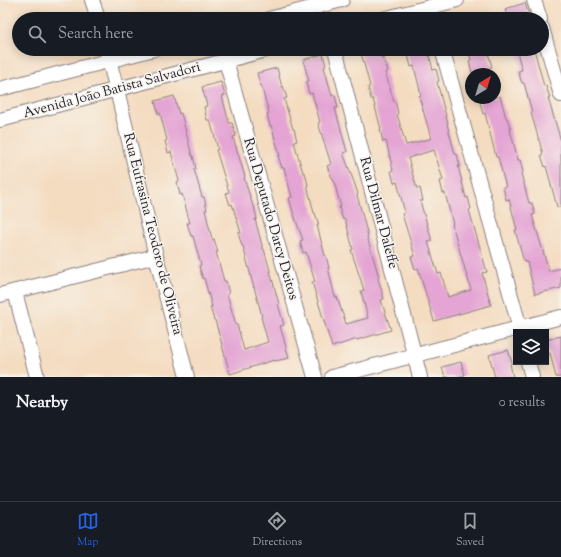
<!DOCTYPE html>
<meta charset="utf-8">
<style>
:root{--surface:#171b24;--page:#20242c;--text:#f1f3f6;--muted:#9ea1a6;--line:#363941;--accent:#2563eb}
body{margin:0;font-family:"Sorts Mill Goudy",serif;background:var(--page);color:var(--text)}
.controls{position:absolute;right:12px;bottom:12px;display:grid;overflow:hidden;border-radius:0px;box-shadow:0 2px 10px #0003}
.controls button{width:36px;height:36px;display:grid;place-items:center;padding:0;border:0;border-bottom:1px solid var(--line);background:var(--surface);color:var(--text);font:20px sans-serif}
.compass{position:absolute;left:465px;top:68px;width:36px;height:36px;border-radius:50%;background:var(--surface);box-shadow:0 2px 10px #0003;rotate:38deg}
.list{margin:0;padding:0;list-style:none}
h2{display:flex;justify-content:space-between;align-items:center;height:52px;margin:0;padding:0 16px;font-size:17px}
h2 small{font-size:13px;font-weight:400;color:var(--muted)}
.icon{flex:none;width:22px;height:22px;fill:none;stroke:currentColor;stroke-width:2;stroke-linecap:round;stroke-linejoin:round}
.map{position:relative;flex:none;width:561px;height:377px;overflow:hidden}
.search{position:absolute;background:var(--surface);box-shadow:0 2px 10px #0003;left:12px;right:12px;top:12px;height:44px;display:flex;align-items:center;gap:10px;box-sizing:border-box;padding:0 14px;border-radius:22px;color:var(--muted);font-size:15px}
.sheet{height:124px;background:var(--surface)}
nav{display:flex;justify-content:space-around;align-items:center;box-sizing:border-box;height:56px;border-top:1px solid var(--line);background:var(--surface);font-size:11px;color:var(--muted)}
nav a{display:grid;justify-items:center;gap:2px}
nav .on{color:var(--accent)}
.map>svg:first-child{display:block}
.building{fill:#e4a4d4;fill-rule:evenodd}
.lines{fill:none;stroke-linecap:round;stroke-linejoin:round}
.minor-casing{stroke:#8b7f7e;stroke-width:16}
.minor{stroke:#fff;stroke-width:14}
.labels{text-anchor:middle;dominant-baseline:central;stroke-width:3;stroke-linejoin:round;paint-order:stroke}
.street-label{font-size:14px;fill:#22223b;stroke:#f7f3e8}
</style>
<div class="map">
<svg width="561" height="377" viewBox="0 0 561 377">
<rect width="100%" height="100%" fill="#f7f3e8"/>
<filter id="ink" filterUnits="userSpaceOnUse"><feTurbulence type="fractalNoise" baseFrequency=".025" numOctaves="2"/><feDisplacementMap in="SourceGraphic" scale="8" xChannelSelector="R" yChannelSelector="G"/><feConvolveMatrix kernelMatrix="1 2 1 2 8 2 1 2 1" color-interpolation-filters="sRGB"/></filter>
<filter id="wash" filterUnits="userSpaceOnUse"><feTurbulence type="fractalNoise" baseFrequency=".012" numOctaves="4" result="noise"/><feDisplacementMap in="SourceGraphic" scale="16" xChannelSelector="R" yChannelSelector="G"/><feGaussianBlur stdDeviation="0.9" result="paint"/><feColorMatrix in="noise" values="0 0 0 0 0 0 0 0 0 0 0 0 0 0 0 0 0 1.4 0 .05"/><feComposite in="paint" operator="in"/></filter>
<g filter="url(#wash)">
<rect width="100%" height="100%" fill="#f4dcc1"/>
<g id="blocks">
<g class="building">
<path d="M525 3 529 15 515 19H508L505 9Z"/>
<path d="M360 49H379L382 59H384L388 71 385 72 394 102 395 101 398 113 397 114 406 145 429 139 431 138 419 96 421 95 414 66 411 67 408 55 428 50 433 70 436 69 439 81 437 82 448 124H447L455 154H457L460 166H458L466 198 468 197 471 209 469 210 487 272 482 273 491 305 434 321 418 268 415 269 411 257 415 256 402 214 405 213 397 182 394 183 391 171 393 170 386 141 383 142 380 129H381L373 99H371L368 87 370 86ZM434 150 443 180 440 181 443 193H445L453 224H452L471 290 448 297 441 273 438 274 428 242 432 241 420 201H423L420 188 417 189 408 158Z"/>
<path d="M468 49H487L492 67 472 73 469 61 471 60Z"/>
<path d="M516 49H534L544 86H546L550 98H548L561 141V207H557L546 166 545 167 541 155 543 154 531 113 532 112 524 83H522L518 71 522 70Z"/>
<path d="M323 54 326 66 324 67 332 96 335 95 338 108H335L347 152 343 153 354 182 358 194 357 195 368 236 367 237 379 277 378 278 384 299 381 300 391 330 357 340V339L332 347 312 282H315L306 252 303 253 300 241 303 240 293 212 289 198 292 197 284 168H282L278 156H280L271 125 270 126 267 114 269 113 261 85H260L257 73 277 68 282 87 283 86 287 98 284 99 293 129H294L297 141 294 142 303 173H305L308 185H307L314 213H315L319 225H317L325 256H326L329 268H328L335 297H337L346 324 368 318 361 291 364 290 351 250 353 249 345 219 343 220 339 207H341L333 178H332L327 166 331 164 318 123 320 122 312 93 309 94 306 82 309 81 303 60Z"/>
<path d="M221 82 225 95 222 96 229 123H232L236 136 233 137 245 177 244 178 253 206H254L257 219H255L263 249H264L279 304H278L284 325 280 326 289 358 275 361 274 360 230 374 215 320H214L210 307H212L204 278 203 279 199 266 201 265 193 236H191L187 223H190L182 194 180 195 177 182 179 181 171 152 168 153 165 141 167 140 160 113 158 114 155 101 174 96 179 114 181 113 192 156H193L196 169H194L202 197H204L207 210H205L212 239H214L218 252H216L224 281H226L229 294H227L236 325 237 324 244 350 268 342 261 317 262 316 254 287V288L243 246H242L238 233H241L232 204 230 205 226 193 229 192 216 150 218 149 210 120H207L204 107 207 106 202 87Z"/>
<path d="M500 96 506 118H507L511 130H510L518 160H520L523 172 521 173 529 203H532L535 214 532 215 549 271 561 268V288L535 294 527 262H524L515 230H517L509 199 506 200 503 187H506L498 157H496L485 113 483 114 480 102Z"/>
<path d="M561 336V377H556L550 353 548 354 546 347V340Z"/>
<path d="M508 350 512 363 510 364 513 377H495L489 355Z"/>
<path d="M461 362 465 375 456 377H445L442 367Z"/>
</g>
</g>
</g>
<g filter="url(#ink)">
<use href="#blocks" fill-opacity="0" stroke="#8b7f7e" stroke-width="1"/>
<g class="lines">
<g class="minor-casing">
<g id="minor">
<path d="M92 0 98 19"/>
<path d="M534 0 540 19"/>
<path d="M269 19 342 0"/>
<path d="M383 19 457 0"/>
<path d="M542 28 561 95"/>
<path d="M106 49 117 90 156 256 187 377"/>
<path d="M335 49 420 377"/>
<path d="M442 49 521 332"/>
<path d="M226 61 315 377"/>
<path d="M0 89 154 49"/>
<path d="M0 120 270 49"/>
<path d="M15 292 37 377"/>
<path d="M0 295 156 256"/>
<path d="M528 362 532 377"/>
<path d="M332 377 561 317"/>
</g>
</g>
<use href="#minor" class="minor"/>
</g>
</g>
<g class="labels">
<g class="street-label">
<text transform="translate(112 91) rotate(-15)">Avenida João Batista Salvadori</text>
<text transform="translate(378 213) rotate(75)">Rua Dilmar Daleffe</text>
<text transform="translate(270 219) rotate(74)">Rua Deputado Darcy Deitos</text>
<text transform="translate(152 234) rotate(76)">Rua Eufrasina Teodoro de Oliveira</text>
</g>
</g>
</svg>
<div class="controls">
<button><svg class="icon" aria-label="layers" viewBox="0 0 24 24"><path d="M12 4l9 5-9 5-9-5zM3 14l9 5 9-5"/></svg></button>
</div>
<svg class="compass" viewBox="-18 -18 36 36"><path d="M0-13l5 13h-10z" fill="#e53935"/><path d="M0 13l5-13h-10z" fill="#9ea1a6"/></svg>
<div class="search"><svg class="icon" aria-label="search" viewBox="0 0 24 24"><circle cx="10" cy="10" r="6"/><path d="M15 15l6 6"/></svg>Search here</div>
</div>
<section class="sheet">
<h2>Nearby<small>0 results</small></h2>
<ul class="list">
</ul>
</section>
<nav>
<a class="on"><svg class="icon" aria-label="map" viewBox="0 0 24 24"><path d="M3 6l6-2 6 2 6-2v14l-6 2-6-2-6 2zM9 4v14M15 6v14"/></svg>Map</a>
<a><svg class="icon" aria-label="directions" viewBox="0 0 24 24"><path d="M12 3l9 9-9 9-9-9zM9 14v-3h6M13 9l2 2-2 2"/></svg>Directions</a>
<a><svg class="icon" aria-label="saved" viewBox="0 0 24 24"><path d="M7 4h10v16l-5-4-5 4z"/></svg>Saved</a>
</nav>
